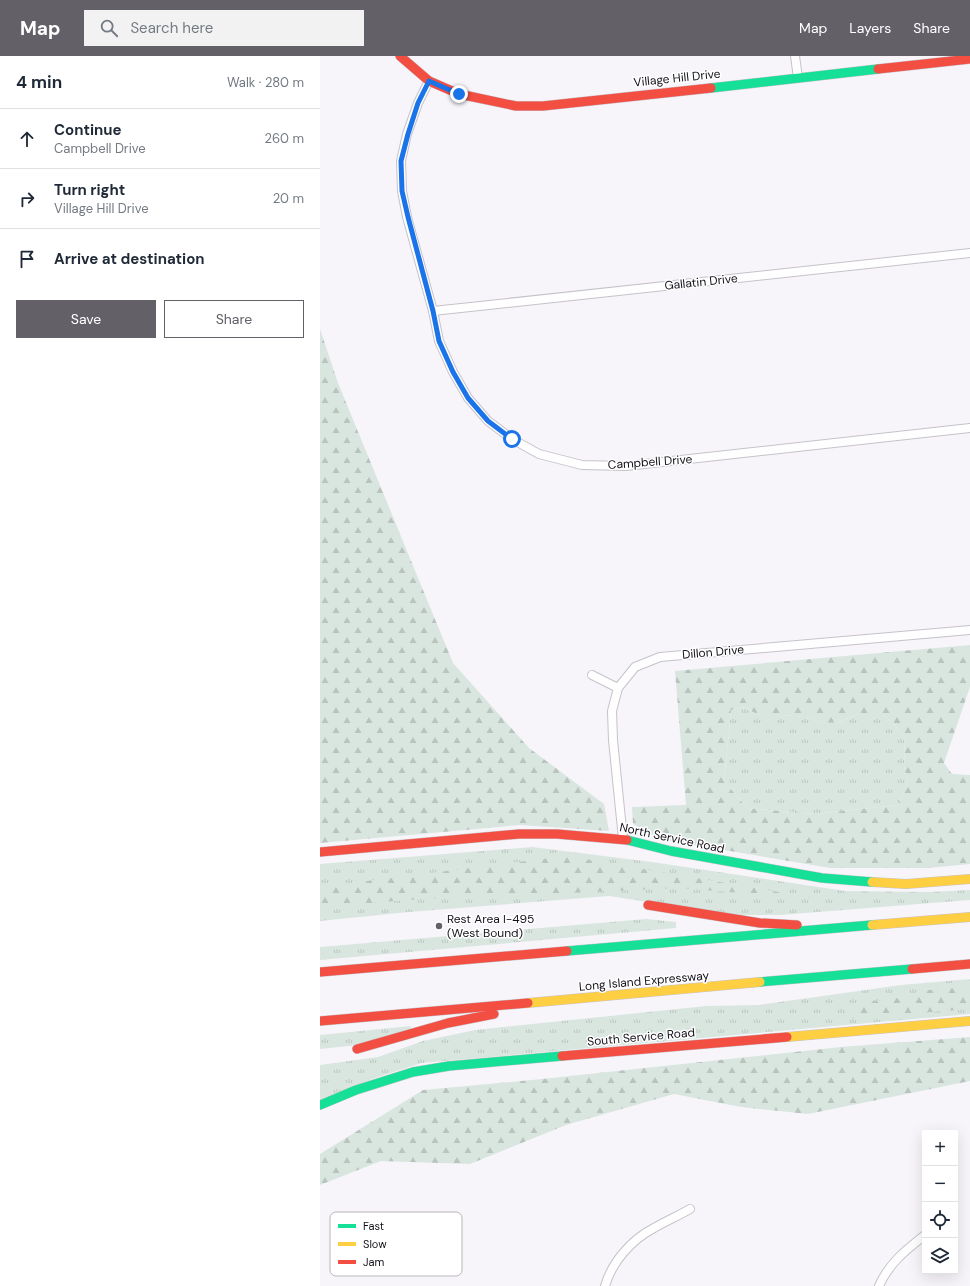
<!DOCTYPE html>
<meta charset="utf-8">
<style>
:root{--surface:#fff;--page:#f2f2f3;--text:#1f2937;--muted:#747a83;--line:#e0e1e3;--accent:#636068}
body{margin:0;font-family:"DM Sans",sans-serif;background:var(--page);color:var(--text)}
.controls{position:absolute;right:12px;bottom:12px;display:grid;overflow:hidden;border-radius:0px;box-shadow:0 4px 16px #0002}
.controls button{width:36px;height:36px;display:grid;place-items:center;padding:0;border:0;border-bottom:1px solid var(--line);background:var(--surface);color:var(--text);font:20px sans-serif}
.stop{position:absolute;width:12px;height:12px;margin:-9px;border:3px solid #1a73e8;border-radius:50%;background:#fff}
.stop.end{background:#1a73e8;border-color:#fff;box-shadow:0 1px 4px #0008}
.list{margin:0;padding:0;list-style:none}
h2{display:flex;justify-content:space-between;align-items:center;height:52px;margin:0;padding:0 16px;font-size:17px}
h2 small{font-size:13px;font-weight:400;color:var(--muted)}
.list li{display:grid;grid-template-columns:26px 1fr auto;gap:12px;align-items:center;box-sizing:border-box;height:60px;padding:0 16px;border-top:1px solid var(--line)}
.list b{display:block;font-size:15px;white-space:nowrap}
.list p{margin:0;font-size:13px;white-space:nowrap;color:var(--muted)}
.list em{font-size:13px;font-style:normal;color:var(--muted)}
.actions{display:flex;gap:8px;padding:12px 16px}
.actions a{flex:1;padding:9px 0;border:1px solid var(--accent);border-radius:0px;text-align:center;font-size:14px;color:var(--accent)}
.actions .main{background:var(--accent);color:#fff}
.icon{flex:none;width:22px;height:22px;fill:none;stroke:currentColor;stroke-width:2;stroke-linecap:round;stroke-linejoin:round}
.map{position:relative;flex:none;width:650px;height:1230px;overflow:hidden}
header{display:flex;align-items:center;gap:24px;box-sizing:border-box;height:56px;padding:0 20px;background:var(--accent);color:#fff}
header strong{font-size:19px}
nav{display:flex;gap:22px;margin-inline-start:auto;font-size:14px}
.search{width:280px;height:36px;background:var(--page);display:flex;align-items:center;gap:10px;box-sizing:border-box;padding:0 14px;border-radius:0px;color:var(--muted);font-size:15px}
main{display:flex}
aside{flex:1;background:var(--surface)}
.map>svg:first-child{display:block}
.grass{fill:url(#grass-tufts)}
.forest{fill:url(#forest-firs);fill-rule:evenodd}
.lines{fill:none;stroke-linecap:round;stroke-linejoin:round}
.street-casing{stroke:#c6c2ca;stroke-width:10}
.fast-casing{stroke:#c6c2ca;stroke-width:10}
.slow-casing{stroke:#c6c2ca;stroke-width:10}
.jam-casing{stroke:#c6c2ca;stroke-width:10}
.street{stroke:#fefefe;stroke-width:8}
.fast{stroke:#16e098;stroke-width:9}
.slow{stroke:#ffcf43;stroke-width:9}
.jam{stroke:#f24e42;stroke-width:9}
.route{stroke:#1a73e8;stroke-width:5}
.poi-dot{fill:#636068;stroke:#fff;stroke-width:1.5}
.labels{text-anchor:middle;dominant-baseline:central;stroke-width:3;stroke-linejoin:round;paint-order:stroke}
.street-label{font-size:12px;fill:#141019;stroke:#fff}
.poi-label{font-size:12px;fill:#141019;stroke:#fff;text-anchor:start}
.key{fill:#fff;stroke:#b8b7ba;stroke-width:1}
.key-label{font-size:11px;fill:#141019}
</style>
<header>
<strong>Map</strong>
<div class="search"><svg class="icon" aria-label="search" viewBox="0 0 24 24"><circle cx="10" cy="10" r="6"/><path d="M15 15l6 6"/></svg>Search here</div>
<nav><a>Map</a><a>Layers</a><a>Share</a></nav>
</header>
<main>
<aside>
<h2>4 min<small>Walk · 280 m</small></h2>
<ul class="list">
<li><svg class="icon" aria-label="ahead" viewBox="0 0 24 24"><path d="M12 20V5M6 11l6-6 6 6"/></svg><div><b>Continue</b><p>Campbell Drive</p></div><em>260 m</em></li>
<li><svg class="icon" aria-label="right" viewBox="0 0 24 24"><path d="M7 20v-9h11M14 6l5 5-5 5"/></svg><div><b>Turn right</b><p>Village Hill Drive</p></div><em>20 m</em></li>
<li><svg class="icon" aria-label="arrive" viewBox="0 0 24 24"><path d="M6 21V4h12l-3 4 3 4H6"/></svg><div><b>Arrive at destination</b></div></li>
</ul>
<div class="actions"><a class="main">Save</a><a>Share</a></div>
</aside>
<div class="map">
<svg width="650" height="1230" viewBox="0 0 650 1230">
<defs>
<pattern id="grass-tufts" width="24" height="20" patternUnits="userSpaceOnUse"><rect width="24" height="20" fill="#d9e6df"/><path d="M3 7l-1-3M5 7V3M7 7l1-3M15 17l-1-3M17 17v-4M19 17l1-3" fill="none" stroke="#b9c4bf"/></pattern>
<pattern id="forest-firs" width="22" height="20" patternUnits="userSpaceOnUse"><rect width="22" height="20" fill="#d9e6df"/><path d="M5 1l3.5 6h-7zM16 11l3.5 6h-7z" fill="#b9c4bf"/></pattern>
</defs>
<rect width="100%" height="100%" fill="#f7f5fa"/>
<g class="grass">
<path d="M422 651 440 659H464L494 662 500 666 517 667 538 658H563L585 680 584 709 588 730 577 749 494 758 427 752 404 725 411 654Z"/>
<path d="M212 791 332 806 525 835 609 836 650 834V844L460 859H413L289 840 89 856 0 865V808Z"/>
<path d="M326 863 356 866V872L0 904V891Z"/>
<path d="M650 923V958L102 1007 58 1021 0 1043V1009L58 1001 103 985 155 974 386 950 438 949 581 929Z"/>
<path d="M91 970 90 976 38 989 0 993V979Z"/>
</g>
<g class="forest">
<path d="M0 273 18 327 133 607 209 692 284 748 289 775 200 769 0 787Z"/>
<path d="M650 589V631L624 707 632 718 650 719V808L609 812H510L339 783 313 768 312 751 366 749 355 615ZM422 651 440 659H464L494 662 500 666 517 667 538 658H563L585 680 584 709 588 730 577 749 494 758 427 752 404 725 411 654Z"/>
<path d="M246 800 500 843 359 832 100 843 0 851V831Z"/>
<path d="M650 931V953L520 963 525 956 540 947 578 942 609 934Z"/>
<path d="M650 981V1025L488 1058 421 1051 354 1038 246 1069 150 1108 61 1105 0 1129V1098L103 1034 222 1023 521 991Z"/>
</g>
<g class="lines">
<g class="street-casing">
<g id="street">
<path d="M475 0 478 22"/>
<path d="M109 25 98 47 87 78 81 105 82 135 87 161 113 255 119 285 133 316 148 342 168 365 192 383 219 398 262 409 306 410 650 372"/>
<path d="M113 255 650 197"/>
<path d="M272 619 298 632"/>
<path d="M303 783 293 684 292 655 298 632 315 611 340 601 650 574"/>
<path d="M285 1230C292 1206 311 1184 334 1172 346 1165 358 1160 370 1153"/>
<path d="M559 1230C569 1207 586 1194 605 1179"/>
</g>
</g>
<g class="fast-casing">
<g id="fast">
<path d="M391 32 558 13"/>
<path d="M307 784 351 795 502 822 552 826"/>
<path d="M247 895 552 869"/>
<path d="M440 926 592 913"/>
<path d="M0 1049 36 1034 93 1016 129 1010 242 1000"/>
</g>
</g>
<g class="slow-casing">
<g id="slow">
<path d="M552 826 586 828 650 823"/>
<path d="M552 869 650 861"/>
<path d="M208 947 440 926"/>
<path d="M467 981 650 965"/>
</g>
</g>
<g class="jam-casing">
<g id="jam">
<path d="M80 0 109 25 139 38 196 50H223L391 32"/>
<path d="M558 13 650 3"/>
<path d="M0 796 199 778H237L307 784"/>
<path d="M328 849 440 867 477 869"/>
<path d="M592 913 650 908"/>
<path d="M0 916 247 895"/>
<path d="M0 965 208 947"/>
<path d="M37 993 128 967 174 958"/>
<path d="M242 1000 467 981"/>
</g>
</g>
<use href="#street" class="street"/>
<use href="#fast" class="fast"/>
<use href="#slow" class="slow"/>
<use href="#jam" class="jam"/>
</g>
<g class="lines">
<path class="route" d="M139 38 109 25 98 47 88 78 81 105 82 135 88 161 113 255 119 285 133 316 148 342 168 365 192 383"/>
</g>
<circle class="poi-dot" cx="119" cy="870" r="4"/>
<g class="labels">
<g class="street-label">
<text transform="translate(357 22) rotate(-6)">Village Hill Drive</text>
<text transform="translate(381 226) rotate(-6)">Gallatin Drive</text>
<text transform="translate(330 406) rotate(-4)">Campbell Drive</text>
<text transform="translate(393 596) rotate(-5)">Dillon Drive</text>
<text transform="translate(352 782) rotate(12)">North Service Road</text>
<text transform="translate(324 925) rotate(-5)">Long Island Expressway</text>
<text transform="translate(321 981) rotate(-5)">South Service Road</text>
</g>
<g class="poi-label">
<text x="127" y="863">Rest Area I-495<tspan x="127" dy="14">(West Bound)</tspan></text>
</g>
</g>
<rect x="10" y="1156" width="132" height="64" rx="6" class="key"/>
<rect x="18" y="1168" width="18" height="4" fill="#16e098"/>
<rect x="18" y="1186" width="18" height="4" fill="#ffcf43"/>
<rect x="18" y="1204" width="18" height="4" fill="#f24e42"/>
<g class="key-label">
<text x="43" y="1174">Fast</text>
<text x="43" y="1192">Slow</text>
<text x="43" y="1210">Jam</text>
</g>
</svg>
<div class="controls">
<button>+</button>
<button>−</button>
<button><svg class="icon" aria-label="locate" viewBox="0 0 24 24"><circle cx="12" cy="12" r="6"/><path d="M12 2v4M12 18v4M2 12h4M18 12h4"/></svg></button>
<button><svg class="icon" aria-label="layers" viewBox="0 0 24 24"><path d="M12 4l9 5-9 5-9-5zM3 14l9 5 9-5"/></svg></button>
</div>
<div class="stop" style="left:192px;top:383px"></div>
<div class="stop end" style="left:139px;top:38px"></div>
</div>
</main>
